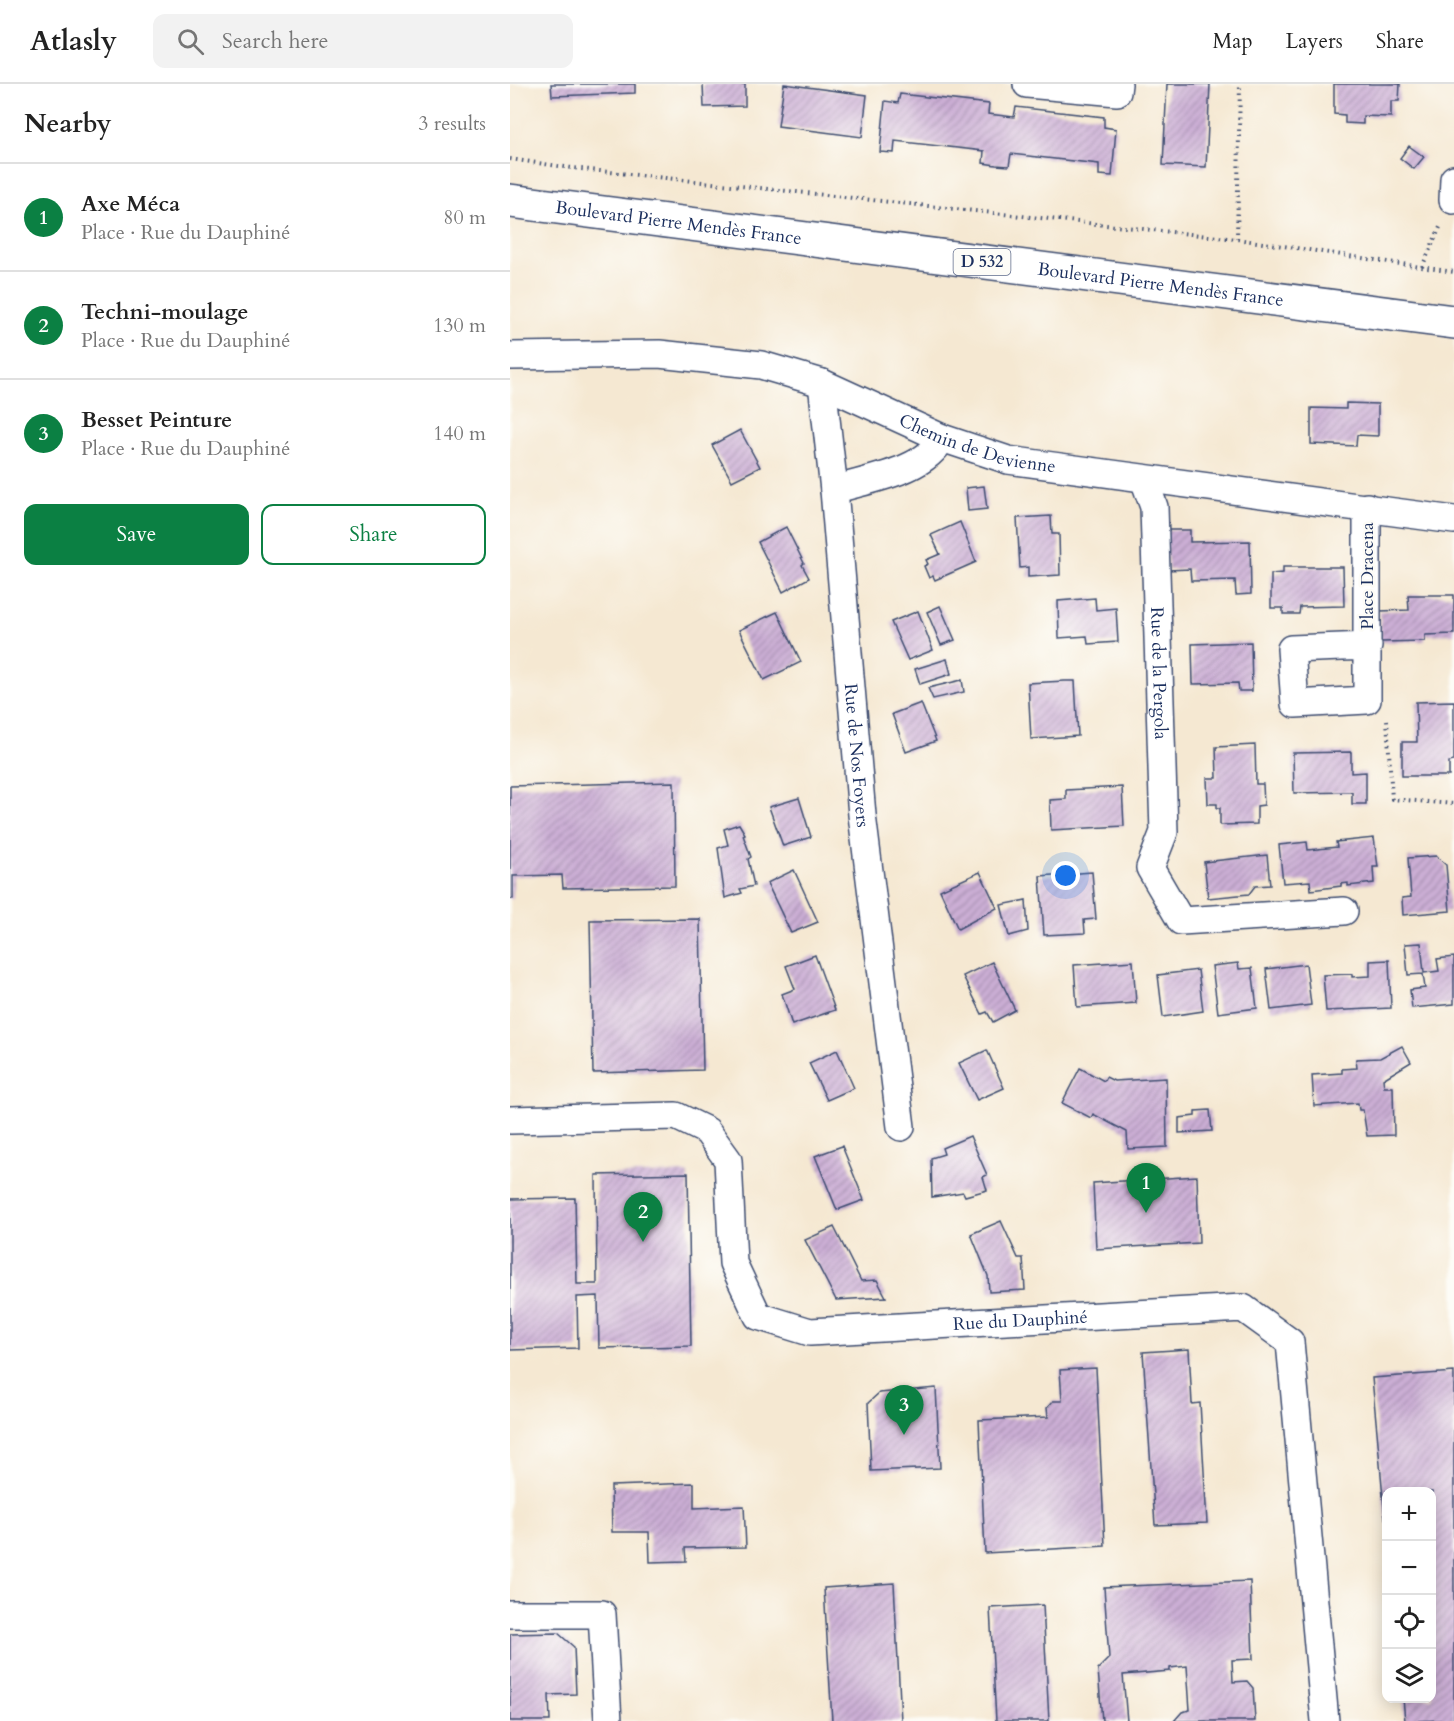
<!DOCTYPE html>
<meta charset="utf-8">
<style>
:root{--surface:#fff;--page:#f2f2f2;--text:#222;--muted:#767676;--line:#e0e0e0;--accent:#0b8043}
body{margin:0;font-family:Cardo,serif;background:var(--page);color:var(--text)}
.controls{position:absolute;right:18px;bottom:18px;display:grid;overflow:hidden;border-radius:12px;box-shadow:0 3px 15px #0003}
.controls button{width:54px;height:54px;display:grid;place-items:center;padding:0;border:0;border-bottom:2px solid var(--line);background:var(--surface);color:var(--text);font:30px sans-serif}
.you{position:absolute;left:556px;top:792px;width:21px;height:21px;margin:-15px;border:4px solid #fff;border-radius:50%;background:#1a73e8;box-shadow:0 0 0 9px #1a73e833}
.badge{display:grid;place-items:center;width:39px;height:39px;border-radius:50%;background:var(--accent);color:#fff;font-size:20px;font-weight:700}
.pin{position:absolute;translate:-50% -50px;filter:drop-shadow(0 2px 3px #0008)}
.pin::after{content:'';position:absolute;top:32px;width:21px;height:18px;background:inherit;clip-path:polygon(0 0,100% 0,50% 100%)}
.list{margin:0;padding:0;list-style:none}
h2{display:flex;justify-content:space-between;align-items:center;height:78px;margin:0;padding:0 24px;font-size:26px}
h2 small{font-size:20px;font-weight:400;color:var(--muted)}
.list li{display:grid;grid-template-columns:39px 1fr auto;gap:18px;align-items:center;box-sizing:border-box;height:108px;padding:0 24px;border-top:2px solid var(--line)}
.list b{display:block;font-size:22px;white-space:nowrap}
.list p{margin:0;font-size:20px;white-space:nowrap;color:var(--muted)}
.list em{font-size:20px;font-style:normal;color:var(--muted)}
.actions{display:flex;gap:12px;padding:18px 24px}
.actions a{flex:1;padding:14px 0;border:2px solid var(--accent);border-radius:12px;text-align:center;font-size:21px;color:var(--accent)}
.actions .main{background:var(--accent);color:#fff}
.icon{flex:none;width:33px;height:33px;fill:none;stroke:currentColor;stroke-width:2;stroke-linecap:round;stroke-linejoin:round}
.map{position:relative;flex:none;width:944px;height:1637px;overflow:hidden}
header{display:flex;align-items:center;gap:36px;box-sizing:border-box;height:84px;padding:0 30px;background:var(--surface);border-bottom:2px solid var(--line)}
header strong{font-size:28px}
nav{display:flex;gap:33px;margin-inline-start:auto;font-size:21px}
.search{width:420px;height:54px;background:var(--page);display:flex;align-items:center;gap:15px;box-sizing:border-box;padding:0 21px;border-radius:12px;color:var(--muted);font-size:22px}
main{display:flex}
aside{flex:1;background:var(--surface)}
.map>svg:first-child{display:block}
.building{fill:url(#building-hatch)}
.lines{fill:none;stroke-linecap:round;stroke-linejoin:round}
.minor-casing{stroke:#3c4b6f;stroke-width:30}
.major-casing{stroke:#3c4b6f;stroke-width:36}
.path{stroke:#3c4b6f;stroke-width:4;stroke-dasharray:1.5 4.5;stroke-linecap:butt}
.minor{stroke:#fff;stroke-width:27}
.major{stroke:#fff;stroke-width:33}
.labels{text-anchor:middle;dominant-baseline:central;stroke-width:5;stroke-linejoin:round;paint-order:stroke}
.shield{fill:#fdfcf7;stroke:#5f6c8c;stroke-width:1.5}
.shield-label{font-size:16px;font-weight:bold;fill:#1b2f5e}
.street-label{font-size:18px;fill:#1b2f5e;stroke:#fdfcf7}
</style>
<header>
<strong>Atlasly</strong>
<div class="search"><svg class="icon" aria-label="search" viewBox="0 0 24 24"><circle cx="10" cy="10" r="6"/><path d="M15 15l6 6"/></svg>Search here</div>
<nav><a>Map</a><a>Layers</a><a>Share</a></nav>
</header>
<main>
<aside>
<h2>Nearby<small>3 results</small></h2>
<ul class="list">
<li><span class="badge">1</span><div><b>Axe Méca</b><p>Place · Rue du Dauphiné</p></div><em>80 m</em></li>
<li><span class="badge">2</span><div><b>Techni-moulage</b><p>Place · Rue du Dauphiné</p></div><em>130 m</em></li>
<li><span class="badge">3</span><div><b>Besset Peinture</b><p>Place · Rue du Dauphiné</p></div><em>140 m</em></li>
</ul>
<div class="actions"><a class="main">Save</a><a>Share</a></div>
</aside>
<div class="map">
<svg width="944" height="1637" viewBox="0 0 944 1637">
<defs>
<pattern id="building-hatch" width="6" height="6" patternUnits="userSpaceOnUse" patternTransform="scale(1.5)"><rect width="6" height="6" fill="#ccafd5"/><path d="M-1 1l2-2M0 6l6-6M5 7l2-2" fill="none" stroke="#a58fb0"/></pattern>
</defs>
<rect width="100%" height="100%" fill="#fdfcf7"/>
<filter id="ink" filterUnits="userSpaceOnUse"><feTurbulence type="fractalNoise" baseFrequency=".0167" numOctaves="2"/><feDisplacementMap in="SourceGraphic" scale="12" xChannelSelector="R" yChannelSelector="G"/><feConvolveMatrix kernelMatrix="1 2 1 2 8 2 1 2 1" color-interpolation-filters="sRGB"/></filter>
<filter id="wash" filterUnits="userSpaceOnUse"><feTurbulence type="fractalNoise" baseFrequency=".008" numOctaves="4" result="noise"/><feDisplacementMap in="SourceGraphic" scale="24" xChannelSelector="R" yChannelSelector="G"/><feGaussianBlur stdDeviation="1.35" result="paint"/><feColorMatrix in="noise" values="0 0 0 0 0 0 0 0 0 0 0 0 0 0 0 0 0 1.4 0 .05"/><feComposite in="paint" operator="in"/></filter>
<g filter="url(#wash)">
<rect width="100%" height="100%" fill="#f5e8d2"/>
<g id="blocks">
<g class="building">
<path d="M41 0H125V9L42 12Z"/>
<path d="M193 0H235V22L194 23Z"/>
<path d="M274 0 357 11 352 53 268 42Z"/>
<path d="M657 0H700L696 83 653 81Z"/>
<path d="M824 0H890L889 17H881V33L853 32V40L835 39V31L824 30Z"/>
<path d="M390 10 479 20 478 30 504 33 506 23 594 33V43L606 45 602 92 589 91V80L501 70 499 82 486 81 473 79 474 67 385 57 384 69 370 68 375 17 388 19Z"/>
<path d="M899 62 914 73 904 85 890 74Z"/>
<path d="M836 319 868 320V352L847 351 846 362 801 360V324L836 325Z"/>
<path d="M230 346 250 383 222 397 202 361Z"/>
<path d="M474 402 477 425 458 427 456 404Z"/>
<path d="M541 432 542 450H549L550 491 518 493V483L510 484 507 434Z"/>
<path d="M450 438 466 478 425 496 423 492 419 494 414 482 418 480 416 476 430 470 421 451Z"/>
<path d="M276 443 294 479 292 481 299 494 273 508 248 458Z"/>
<path d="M656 446H680V458L740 457 741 510 726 511 725 496 681 497 680 485 658 486Z"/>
<path d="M773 483H833L834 522 790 523 789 530H773V524H761V490L773 489Z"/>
<path d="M898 511H944V550L915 551V557L871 558 870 527 899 526Z"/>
<path d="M585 514 586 526 606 524 608 558 578 560 577 552 549 554 548 517Z"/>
<path d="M430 522 445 556 431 561 417 528Z"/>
<path d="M408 527 423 566 398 576 381 538Z"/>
<path d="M267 528 291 578 254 596 229 546Z"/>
<path d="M741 558 742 607H729L728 599 683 600 682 560Z"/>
<path d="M437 575 441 590 410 600 405 585Z"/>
<path d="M452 596 454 608 423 615 418 604Z"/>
<path d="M555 597H565L568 652 521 655 518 599Z"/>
<path d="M944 617V677L939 678V692H892V658H907L906 618Z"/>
<path d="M411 619 426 657 396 668 382 630Z"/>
<path d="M745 661 746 700H753L754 721 747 722V740L710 741V724H707V720H698L697 694H707L706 663Z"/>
<path d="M841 668V689L856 688V720H842V708L784 709 783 669Z"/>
<path d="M164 698 165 802 53 804 52 791 3 792V815H0V702Z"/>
<path d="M612 703 614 742 541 746 540 716 556 715V706Z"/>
<path d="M289 714 301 753 273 762 259 723Z"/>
<path d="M229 740 235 750 233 751 241 773 238 775 244 802 230 805 232 809 215 814 208 764 218 761 214 745Z"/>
<path d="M864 754 868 783H863L864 799 838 802V799L831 800V802L801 806 800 797 773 799 769 761 797 758 798 766 827 763 826 758Z"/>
<path d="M757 771 760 801 745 802 739 810 698 814 694 778Z"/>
<path d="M926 772 936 781 940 827 893 831 892 814 901 813 898 774Z"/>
<path d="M284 786 308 838 281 849 257 799Z"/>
<path d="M470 788 487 824 448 845 430 806Z"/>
<path d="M582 788 586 835 574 836 575 849 534 851 530 792Z"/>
<path d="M516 816 518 847 499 852 491 821Z"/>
<path d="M190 835 193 986 83 989 80 836Z"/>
<path d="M911 859 914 889 929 887 927 875 944 873V920L902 924 900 906 915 904 913 890 898 891 895 860Z"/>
<path d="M305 871 325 926 282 941 272 910 285 905 276 882Z"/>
<path d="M879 876 881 924 816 927 813 891 842 890V893L860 892V877Z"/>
<path d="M623 877 626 919 567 923 564 881Z"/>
<path d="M482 878 505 926 483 938 477 928 472 930 453 892Z"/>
<path d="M728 879 729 885 742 884 747 924 708 929 702 882Z"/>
<path d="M796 880 801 921 761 926 756 885Z"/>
<path d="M688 886 693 927 653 933 648 891Z"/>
<path d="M892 962 901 978 873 995 874 1003H883L884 1051 857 1052 853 1026H849L848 1019 804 1022 802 991 832 989V985L847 984 846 975 870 974Z"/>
<path d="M327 966 344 1004 317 1016 299 979Z"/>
<path d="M477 966 494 1004 467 1016 449 979Z"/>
<path d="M570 984 594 997 596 993 604 997 656 994 657 1063 618 1065 617 1048 583 1030 581 1034 552 1019Z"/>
<path d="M700 1026 702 1047 669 1049V1034L685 1032V1027Z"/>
<path d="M460 1052 477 1091 473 1093 477 1106 455 1112 453 1108 422 1113 421 1074 434 1070 432 1064Z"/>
<path d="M332 1062 354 1116 327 1126 305 1072Z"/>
<path d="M178 1089 181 1262 89 1264 88 1212 67 1213 68 1264 0 1266V1115L65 1114 67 1200H87L86 1091Z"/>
<path d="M687 1092 689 1159 586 1165 583 1099Z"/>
<path d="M491 1137 508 1174H513L515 1206 479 1208 478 1192 461 1150Z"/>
<path d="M324 1143 351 1197 367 1196 376 1213 326 1216 295 1156Z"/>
<path d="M679 1265 682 1320 690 1319 697 1439 645 1441 633 1268Z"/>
<path d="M586 1284 595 1462 475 1469 469 1336 538 1333 537 1324 543 1317H552L550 1286Z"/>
<path d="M944 1288V1636L895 1637 893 1614H922V1408L876 1407V1433L875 1434 862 1294Z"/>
<path d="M426 1304 430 1384 361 1387 358 1319 369 1309Z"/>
<path d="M184 1399V1424L234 1422 236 1463 175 1464 176 1477 140 1478 139 1448H102L101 1402Z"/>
<path d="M740 1497 743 1575 722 1576 723 1598 737 1597 743 1604 745 1637H664L672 1628 680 1626 677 1582 660 1584V1587L613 1591 617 1637H592L588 1585 599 1574 594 1503Z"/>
<path d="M384 1499 391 1637H322L314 1504Z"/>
<path d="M533 1521 539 1637H486L480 1524Z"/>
<path d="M48 1549 64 1563 66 1610 39 1611 40 1637H0V1550Z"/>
</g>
</g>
</g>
<g filter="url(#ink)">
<use href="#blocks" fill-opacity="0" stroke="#3c4b6f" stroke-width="1.5"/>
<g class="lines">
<g class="minor-casing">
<g id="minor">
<path d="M517 0 607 8 608 0"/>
<path d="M943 116 944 95"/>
<path id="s1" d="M0 272 149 270 251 281 312 299 432 354 498 376 944 436"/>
<path id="s2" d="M312 299 324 406 352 731 391 1043"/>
<path id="s3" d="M634 395 644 423 654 748 640 784 671 837 834 827"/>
<path d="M324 406C358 395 415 388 432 354"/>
<path d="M857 423V616L785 620 781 565 858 562"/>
<path id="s4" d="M0 1036 166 1032 197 1047 218 1076 223 1179 248 1232 300 1248 733 1224 780 1258 815 1637"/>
<path d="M0 1530H92L98 1637"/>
</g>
</g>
<g class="major-casing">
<g id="major">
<path id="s5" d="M0 117 944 238"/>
</g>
</g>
<g class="path">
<path d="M0 75 62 84 727 155 944 188"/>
<path d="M727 155 730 0"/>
<path d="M912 183 931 141"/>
<path d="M877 636 882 715 944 720"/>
</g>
<use href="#minor" class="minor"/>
<use href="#major" class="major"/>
</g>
</g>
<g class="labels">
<rect class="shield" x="443.5" y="165" width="57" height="26" rx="4.5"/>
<g class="shield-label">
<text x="472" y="178">D 532</text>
</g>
<g class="street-label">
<text stroke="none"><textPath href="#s5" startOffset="170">Boulevard Pierre Mendès France</textPath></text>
<text stroke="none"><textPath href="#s5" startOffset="656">Boulevard Pierre Mendès France</textPath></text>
<text stroke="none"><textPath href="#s1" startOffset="483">Chemin de Devienne</textPath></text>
<text transform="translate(857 492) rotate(-90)">Place Dracena</text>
<text stroke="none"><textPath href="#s3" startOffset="196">Rue de la Pergola</textPath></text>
<text stroke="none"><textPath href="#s2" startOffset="374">Rue de Nos Foyers</textPath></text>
<text stroke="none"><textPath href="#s4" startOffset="663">Rue du Dauphiné</textPath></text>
</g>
</g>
</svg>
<div class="controls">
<button>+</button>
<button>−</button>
<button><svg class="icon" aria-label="locate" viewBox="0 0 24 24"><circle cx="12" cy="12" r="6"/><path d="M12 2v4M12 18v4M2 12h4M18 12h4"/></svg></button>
<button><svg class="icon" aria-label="layers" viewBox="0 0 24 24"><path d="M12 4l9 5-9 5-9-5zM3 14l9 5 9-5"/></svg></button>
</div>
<div class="you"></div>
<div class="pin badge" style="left:636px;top:1129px">1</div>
<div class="pin badge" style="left:133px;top:1158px">2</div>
<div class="pin badge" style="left:394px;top:1351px">3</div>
</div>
</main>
